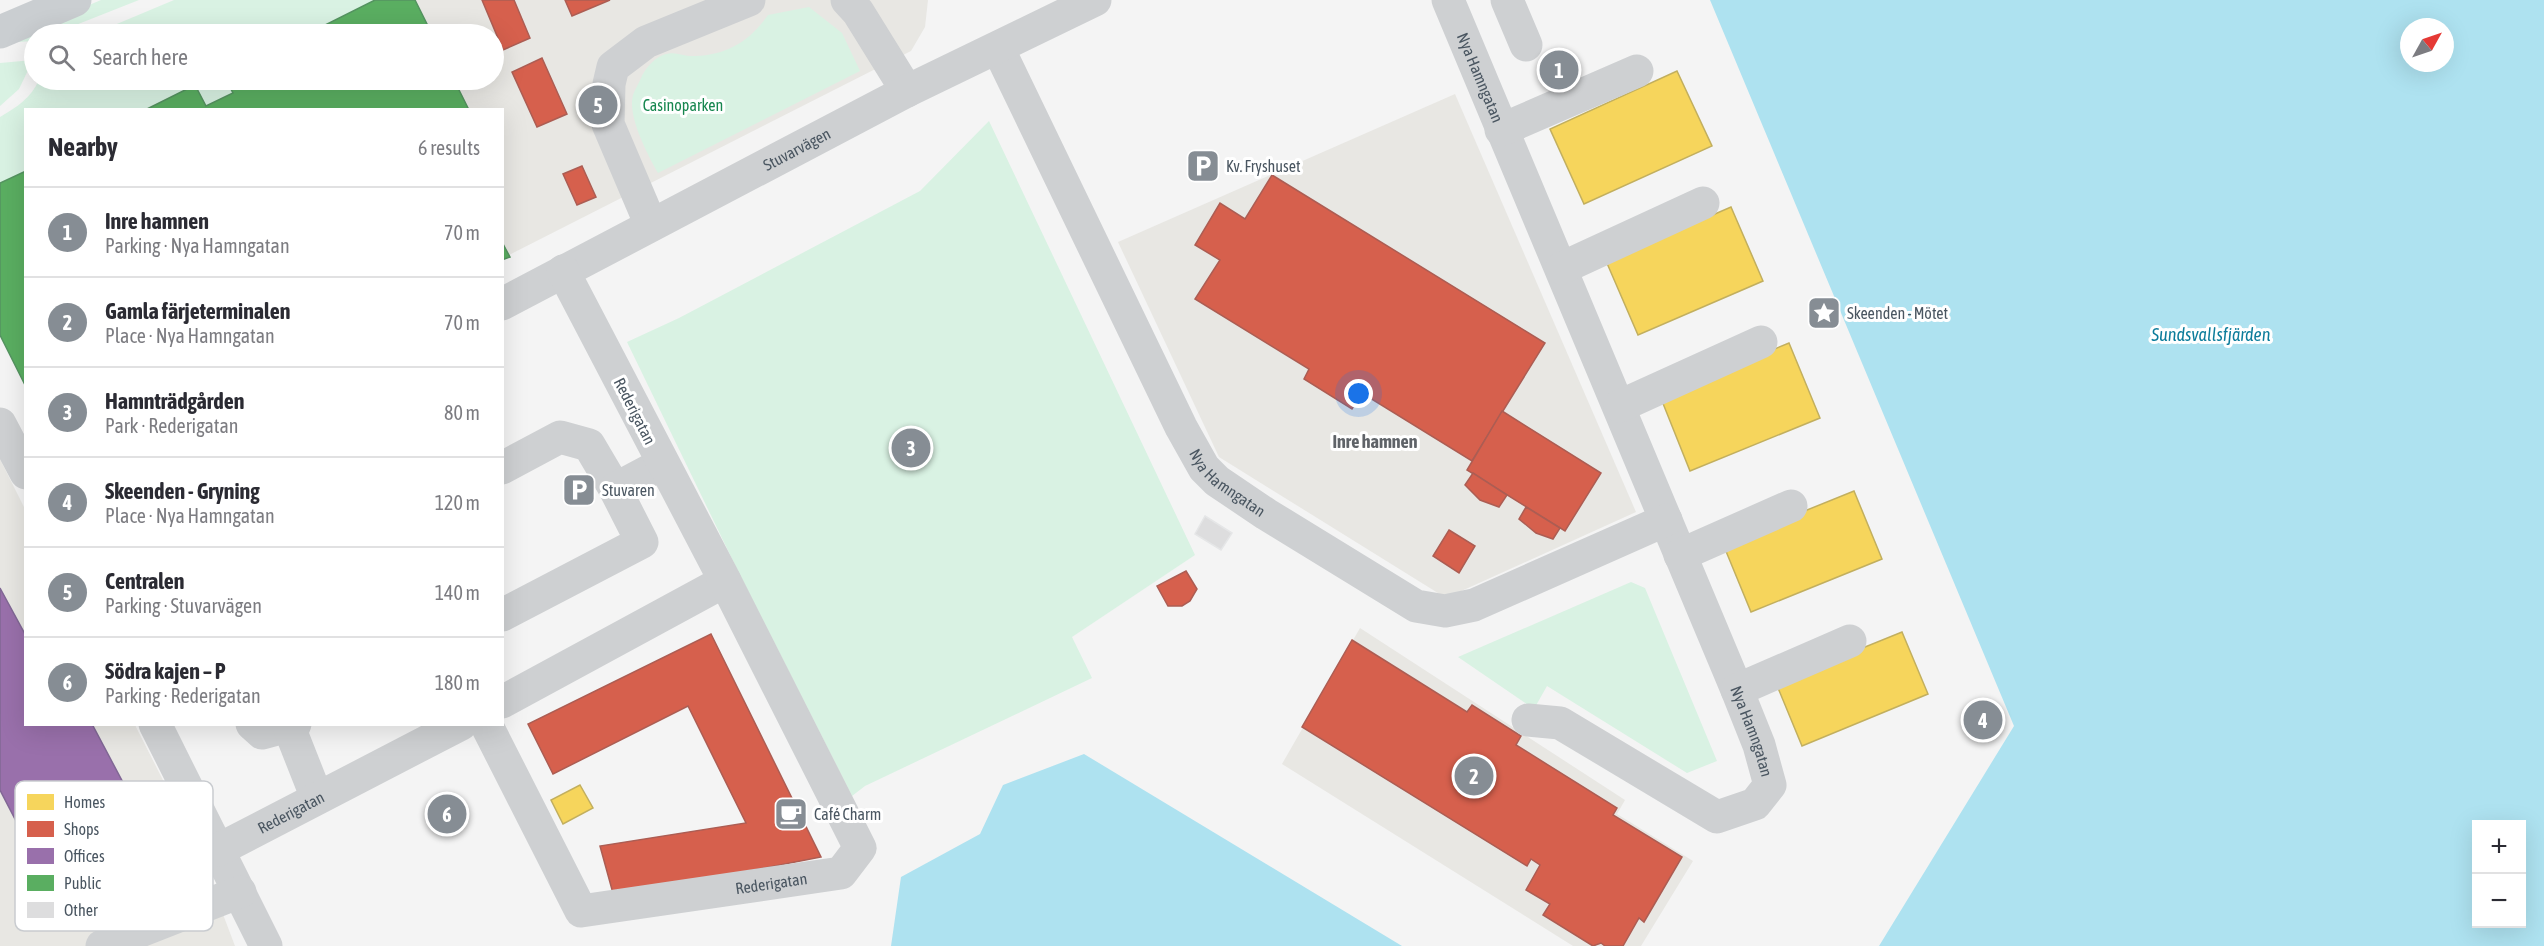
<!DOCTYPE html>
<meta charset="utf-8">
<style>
:root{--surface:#fff;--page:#f7f7f7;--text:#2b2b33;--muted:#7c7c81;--line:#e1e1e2;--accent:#868d94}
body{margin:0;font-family:"Asap Condensed",sans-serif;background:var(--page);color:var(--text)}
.controls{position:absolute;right:18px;bottom:18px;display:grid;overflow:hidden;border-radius:0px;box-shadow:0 6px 24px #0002}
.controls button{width:54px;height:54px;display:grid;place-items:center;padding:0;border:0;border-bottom:2px solid var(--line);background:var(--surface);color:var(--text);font:30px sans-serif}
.compass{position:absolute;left:2400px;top:18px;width:54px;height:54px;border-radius:50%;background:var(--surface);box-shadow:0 6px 24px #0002;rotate:50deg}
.you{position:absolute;left:1359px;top:394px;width:21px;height:21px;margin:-15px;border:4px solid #fff;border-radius:50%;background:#1a73e8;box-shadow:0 0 0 9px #1a73e833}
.badge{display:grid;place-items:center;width:39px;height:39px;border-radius:50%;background:var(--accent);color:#fff;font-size:20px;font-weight:700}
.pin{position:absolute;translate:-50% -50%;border:3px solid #fff;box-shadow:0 2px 6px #0006}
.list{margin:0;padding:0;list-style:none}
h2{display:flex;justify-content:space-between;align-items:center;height:78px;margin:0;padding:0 24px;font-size:26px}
h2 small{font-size:20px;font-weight:400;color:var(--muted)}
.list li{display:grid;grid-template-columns:39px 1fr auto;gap:18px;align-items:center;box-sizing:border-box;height:90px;padding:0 24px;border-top:2px solid var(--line)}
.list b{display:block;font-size:22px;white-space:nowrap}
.list p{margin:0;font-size:20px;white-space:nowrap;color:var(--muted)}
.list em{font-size:20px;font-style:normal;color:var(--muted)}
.icon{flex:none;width:33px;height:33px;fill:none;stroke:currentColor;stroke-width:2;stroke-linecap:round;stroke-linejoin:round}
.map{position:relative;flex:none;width:2544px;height:946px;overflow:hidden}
.search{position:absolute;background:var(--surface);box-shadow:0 6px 24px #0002;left:24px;top:24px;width:480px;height:66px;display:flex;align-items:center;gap:15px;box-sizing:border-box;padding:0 21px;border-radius:33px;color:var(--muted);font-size:22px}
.panel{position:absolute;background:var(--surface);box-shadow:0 6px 24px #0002;left:24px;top:108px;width:480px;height:618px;border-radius:0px}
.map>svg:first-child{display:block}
.commercial{fill:#e8e7e3}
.green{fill:#d9f2e3}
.water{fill:#aee2f0;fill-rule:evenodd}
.homes{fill:#f6d55c;stroke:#c2af5e;stroke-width:1.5}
.shops{fill:#d6604d;stroke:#ac5d53;stroke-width:1.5}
.offices{fill:#9970ab;stroke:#816895;stroke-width:1.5}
.public{fill:#5aae61;stroke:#559461;stroke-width:1.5}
.building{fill:#ddddde;stroke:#e5e6e7;stroke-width:1.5}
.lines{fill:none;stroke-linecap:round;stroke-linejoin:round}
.minor{stroke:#ced0d2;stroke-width:33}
.major{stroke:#caced1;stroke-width:33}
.labels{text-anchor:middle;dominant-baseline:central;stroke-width:6;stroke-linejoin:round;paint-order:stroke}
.street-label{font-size:16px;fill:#4a5661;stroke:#fff}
.park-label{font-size:16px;fill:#17864f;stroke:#fff}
.poi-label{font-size:16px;fill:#4a5661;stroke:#fff;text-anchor:start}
.water-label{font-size:18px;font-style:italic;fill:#0c7c9b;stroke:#fff}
.neighbourhood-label{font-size:18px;font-weight:bold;fill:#5f6368;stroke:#fff}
.key{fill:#fff;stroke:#c9ccd0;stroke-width:1.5}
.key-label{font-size:16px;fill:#4a5661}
</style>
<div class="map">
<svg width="2544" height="946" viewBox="0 0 2544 946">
<rect width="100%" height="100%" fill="#f4f4f4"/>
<g class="commercial">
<path d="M329 0H928L925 27 911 51 503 258 502 110H103L165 80H494V34H258Z"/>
<path d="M1455 94 1636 512 1446 598 1219 457 1118 242Z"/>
<path d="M0 459 25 509 26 724 135 725 199 851 235 946H0Z"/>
<path d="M1360 628 1625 800 1617 814 1693 861 1641 946H1573L1282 764Z"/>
</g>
<g class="green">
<path d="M101 0H139L53 34H34V41L0 43Z"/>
<path d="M174 0H375L315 30 317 34H93Z"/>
<path d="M809 7 842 33 860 71 658 173C648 155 627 116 633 95 635 89 639 83 641 78 645 69 653 59 663 55 675 50 683 57 695 56 727 55 750 41 768 15Z"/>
<path d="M33 60 19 89 0 106V63Z"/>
<path d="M39 80H226L233 93 206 106 195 85 145 109 26 110 25 171 0 183V117C17 107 31 98 39 80Z"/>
<path d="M989 121 1195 555 1072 637 1092 678 865 786 852 796 736 567 627 342 679 318 920 191Z"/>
<path d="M1631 582 1645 588 1717 761 1687 773 1547 686 1534 709 1458 657Z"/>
</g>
<g class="water">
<path d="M1710 0H2544V946H1879L2014 726ZM2409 27H2445V63H2409ZM2476 824H2522V924H2476Z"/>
<path d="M1084 754 1402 946H891L901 877 980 834 1003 785Z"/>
</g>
<g class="homes">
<path d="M1677 71 1712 146 1584 204 1550 129Z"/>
<path d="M1731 207 1763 281 1638 335 1606 261Z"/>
<path d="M1789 343 1820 418 1690 471 1660 396Z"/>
<path d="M1854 491 1882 559 1751 612 1723 544Z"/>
<path d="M1902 632 1928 694 1802 746 1776 683Z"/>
<path d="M580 785 593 808 563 824 551 800Z"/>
</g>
<g class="shops">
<path d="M482 0H514L530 38 503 50Z"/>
<path d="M565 0H610L572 16Z"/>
<path d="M542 58 567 114 537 127 512 72Z"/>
<path d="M582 166 596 197 577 205 563 174Z"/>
<path d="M1272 175 1545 343 1472 461 1362 393 1352 409 1304 379 1309 369 1195 299 1220 260 1195 245 1220 203 1245 219Z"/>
<path d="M1502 411 1601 473 1565 531 1467 470Z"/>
<path d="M1473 473 1507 495 1499 507 1480 500 1465 485Z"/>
<path d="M1526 507 1560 528 1553 539 1536 533 1519 519Z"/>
<path d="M1449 530 1475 546 1459 573 1433 556Z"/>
<path d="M1186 571 1197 589 1190 601 1182 606H1168L1157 586Z"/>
<path d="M711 634 821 857 614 897 600 846 746 823 688 706 553 774 528 724Z"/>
<path d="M1352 640 1467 712 1472 705 1521 736 1516 745 1617 808 1613 815 1682 857 1644 922 1639 918 1623 946H1605L1601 943 1593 946 1543 915 1550 904 1526 890 1540 865 1531 859 1527 866 1302 727Z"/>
</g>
<path class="offices" d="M0 588 26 636V724H92L162 856 61 908 0 790Z"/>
<g class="public">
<path d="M375 0H415L432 34H317L315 30Z"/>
<path d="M226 80H454L469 110H145L195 85 206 106 233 93Z"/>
<path d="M26 171V387L0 335V183Z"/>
<path d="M502 242 510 257 502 260Z"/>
</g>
<path class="building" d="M1205 516 1232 533 1221 550 1195 534Z"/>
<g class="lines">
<g class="minor">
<path d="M847 0 858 12 907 91"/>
<path id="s1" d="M1448 0 1737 690 1759 745 1770 785 1755 804 1717 817 1560 723 1528 720"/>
<path d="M1507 0 1526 45"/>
<path id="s2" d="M998 48 1181 427 1204 468 1217 481 1266 514 1416 606 1445 611 1474 605 1666 520"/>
<path d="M1501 130 1637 71"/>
<path d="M651 225 608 124 609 84 613 67 646 42 749 0"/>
<path d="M1562 268 1703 203"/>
<path id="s3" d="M502 304 907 91 1095 0"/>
<path d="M1620 406 1761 342"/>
<path d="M0 424 26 473"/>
<path d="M502 468 560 437 589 445 615 489"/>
<path d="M1680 555 1791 506"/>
<path d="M502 615 642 542 615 489 662 464"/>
<path d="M1737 690 1850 641"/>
<path d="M502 702 725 581"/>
<path d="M155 724 266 946"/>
<path d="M252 724 262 733 295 724"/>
<path id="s4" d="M486 724 581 911 841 873 860 848 722 575 563 271"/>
<path d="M289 727 317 798"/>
<path id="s5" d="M218 850 461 724"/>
<path d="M102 946 240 892"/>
</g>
<path class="major" d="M0 32 75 0"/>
</g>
<defs>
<g id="parking-square" transform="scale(1.725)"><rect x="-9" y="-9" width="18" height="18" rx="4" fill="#868d94" stroke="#fff"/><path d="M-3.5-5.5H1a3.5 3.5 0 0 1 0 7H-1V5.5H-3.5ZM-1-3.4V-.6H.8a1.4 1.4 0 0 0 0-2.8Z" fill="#fff"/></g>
<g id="sight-square" transform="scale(1.725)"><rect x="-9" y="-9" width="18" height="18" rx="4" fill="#868d94" stroke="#fff"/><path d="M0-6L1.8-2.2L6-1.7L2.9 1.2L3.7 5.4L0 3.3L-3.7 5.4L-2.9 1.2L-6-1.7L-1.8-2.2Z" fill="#fff"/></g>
<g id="cafe-square" transform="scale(1.725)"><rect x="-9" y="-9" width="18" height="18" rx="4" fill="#868d94" stroke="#fff"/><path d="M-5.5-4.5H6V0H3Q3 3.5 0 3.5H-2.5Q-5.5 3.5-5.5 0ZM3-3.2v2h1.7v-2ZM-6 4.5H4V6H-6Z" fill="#fff"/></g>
</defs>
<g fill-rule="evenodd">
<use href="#parking-square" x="1203" y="166"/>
<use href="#sight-square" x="1824" y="313"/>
<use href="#parking-square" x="579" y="490"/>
<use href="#cafe-square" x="791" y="814"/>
</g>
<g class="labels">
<g class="street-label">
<text stroke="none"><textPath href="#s1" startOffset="84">Nya Hamngatan</textPath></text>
<text stroke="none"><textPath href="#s3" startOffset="333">Stuvarvägen</textPath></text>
<text transform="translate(635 411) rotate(63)">Rederigatan</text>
<text stroke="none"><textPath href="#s2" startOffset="495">Nya Hamngatan</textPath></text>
<text stroke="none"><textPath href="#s1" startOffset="792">Nya Hamngatan</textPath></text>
<text stroke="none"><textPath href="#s5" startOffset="82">Rederigatan</textPath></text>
<text stroke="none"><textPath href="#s4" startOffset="402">Rederigatan</textPath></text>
</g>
<g class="park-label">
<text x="683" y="105">Casinoparken</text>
</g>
<g class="poi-label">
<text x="1226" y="166">Kv. Fryshuset</text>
<text x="1847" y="313">Skeenden - Mötet</text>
<text x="602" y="490">Stuvaren</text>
<text x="814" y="814">Café Charm</text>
</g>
<g class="water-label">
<text x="2211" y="334">Sundsvallsfjärden</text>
</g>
<g class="neighbourhood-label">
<text x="1375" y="441">Inre hamnen</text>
</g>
</g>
<rect x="15" y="781" width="198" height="150" rx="9" class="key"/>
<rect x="27" y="794" width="27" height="16" fill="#f6d55c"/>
<rect x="27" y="821" width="27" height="16" fill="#d6604d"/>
<rect x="27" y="848" width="27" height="16" fill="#9970ab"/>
<rect x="27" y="875" width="27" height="16" fill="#5aae61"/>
<rect x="27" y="902" width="27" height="16" fill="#ddddde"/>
<g class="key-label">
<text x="64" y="808">Homes</text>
<text x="64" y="835">Shops</text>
<text x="64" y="862">Offices</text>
<text x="64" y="889">Public</text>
<text x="64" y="916">Other</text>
</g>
</svg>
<div class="controls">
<button>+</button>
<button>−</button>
</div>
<svg class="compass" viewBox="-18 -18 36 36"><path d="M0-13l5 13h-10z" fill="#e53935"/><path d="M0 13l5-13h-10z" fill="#7c7c81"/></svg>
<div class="you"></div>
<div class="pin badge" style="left:1559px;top:70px">1</div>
<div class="pin badge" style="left:1474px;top:776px">2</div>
<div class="pin badge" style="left:911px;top:448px">3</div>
<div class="pin badge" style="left:1983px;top:720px">4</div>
<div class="pin badge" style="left:598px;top:105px">5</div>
<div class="pin badge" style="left:447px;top:814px">6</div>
<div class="search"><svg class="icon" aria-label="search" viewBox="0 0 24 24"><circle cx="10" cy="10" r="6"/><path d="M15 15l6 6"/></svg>Search here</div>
<section class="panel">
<h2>Nearby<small>6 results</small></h2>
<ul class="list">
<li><span class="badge">1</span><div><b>Inre hamnen</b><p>Parking · Nya Hamngatan</p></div><em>70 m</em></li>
<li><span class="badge">2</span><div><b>Gamla färjeterminalen</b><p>Place · Nya Hamngatan</p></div><em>70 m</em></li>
<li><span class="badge">3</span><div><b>Hamnträdgården</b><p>Park · Rederigatan</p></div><em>80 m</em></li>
<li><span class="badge">4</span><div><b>Skeenden - Gryning</b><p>Place · Nya Hamngatan</p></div><em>120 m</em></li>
<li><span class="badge">5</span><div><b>Centralen</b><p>Parking · Stuvarvägen</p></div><em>140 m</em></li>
<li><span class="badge">6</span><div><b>Södra kajen – P</b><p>Parking · Rederigatan</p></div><em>180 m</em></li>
</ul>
</section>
</div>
